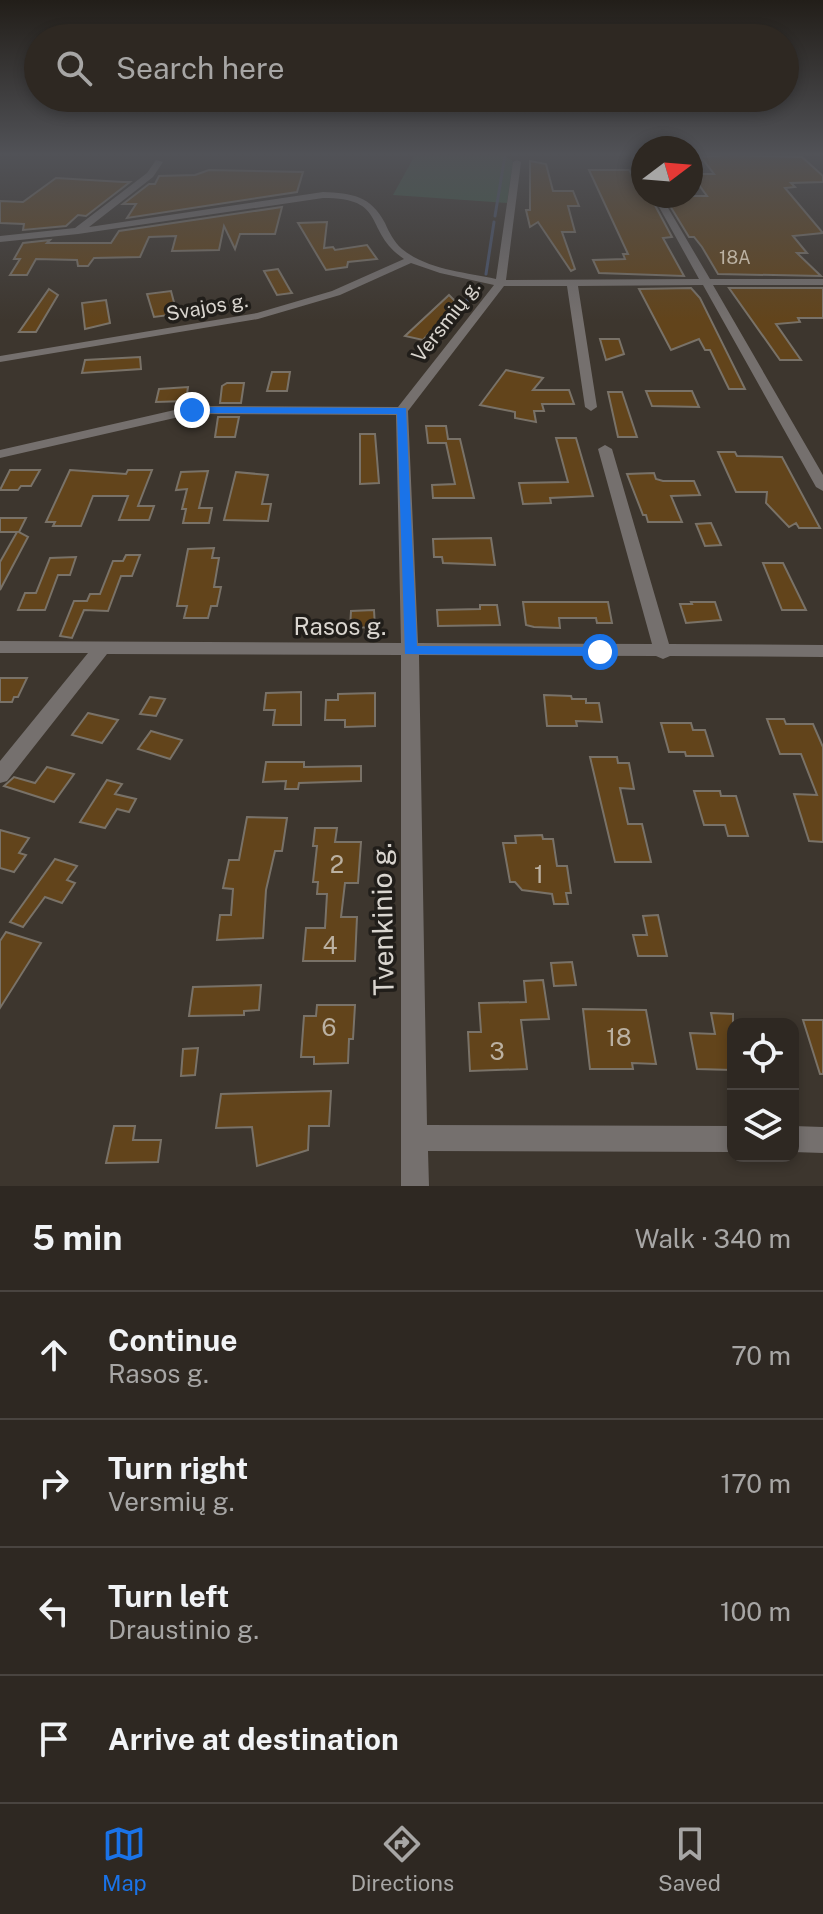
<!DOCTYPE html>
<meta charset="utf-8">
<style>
:root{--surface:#2e2822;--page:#36302a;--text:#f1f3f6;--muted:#a7a6a5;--line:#494440;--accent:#1a73e8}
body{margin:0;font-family:"Public Sans",sans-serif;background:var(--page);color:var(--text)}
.controls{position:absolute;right:24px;bottom:24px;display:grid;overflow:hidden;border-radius:16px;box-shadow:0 4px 12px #0003}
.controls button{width:72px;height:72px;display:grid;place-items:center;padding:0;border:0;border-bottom:2px solid var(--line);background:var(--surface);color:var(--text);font:40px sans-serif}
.compass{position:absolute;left:631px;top:136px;width:72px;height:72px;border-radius:50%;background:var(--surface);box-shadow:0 4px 12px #0003;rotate:74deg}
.stop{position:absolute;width:24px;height:24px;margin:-18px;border:6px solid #1a73e8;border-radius:50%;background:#fff}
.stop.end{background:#1a73e8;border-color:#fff;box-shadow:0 2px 8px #0008}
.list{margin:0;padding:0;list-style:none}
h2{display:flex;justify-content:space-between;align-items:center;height:104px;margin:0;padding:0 32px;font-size:34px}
h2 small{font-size:26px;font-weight:400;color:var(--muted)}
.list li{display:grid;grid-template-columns:52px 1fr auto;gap:24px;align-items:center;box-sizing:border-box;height:128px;padding:0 32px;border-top:2px solid var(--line)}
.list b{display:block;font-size:30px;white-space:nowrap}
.list p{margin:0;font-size:26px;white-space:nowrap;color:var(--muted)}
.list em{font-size:26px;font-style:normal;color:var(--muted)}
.icon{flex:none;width:44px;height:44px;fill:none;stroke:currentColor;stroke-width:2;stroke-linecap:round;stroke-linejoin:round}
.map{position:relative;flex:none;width:823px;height:1186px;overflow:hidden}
.search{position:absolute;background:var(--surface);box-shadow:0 4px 12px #0003;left:24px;right:24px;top:24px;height:88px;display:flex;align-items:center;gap:20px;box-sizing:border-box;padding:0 28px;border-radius:44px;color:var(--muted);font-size:30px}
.sheet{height:616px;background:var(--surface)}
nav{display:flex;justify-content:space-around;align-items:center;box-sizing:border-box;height:112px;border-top:2px solid var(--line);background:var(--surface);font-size:22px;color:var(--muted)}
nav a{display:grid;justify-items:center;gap:4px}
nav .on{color:var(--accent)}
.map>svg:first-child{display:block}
.green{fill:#3e5b47}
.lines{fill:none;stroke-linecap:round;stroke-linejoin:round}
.stream-far1{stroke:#4a546b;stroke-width:3}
.stream{stroke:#4a546b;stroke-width:4}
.building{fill:#62441b;stroke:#797268;stroke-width:2}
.minor{fill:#75706e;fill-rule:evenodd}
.route{fill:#1a73e8}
.labels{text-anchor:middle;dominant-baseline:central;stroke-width:7;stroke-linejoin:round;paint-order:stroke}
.far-number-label{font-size:18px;fill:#bbb1a2}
.far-street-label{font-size:20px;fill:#d9d5cf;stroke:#211e1a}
.street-label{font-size:24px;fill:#d9d5cf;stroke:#211e1a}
.near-number-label{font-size:24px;fill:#bbb1a2}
.near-street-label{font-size:28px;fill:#d9d5cf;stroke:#211e1a}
</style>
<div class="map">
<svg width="823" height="1186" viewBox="0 0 823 1186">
<rect width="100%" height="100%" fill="#3d362e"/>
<path class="green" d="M415 155H502L513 161 507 203 393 195Z"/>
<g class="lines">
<g class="stream-far1">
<path d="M495 216 505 155"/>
<path d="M486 274 494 222"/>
</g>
<path class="stream" d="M436 338 480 285"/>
</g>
<g class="building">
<path d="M726 155 802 157 823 176V182L791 183 795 187 785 188 823 233 793 236 807 253H797L821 276 718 274 702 247 694 237H689L664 196H707L691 174H714L701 157Z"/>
<path d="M530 161 546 164 553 191H573L579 206H568L575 232H562L575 269 571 271 538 222 530 227 526 210H530Z"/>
<path d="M209 170 303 172 297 192 127 218 136 204H123L149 184H155L159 176 195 175Z"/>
<path d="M589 170H629L643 191V196H650L672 237 663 238 684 276 599 273 593 260 625 259 623 254H628Z"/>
<path d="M56 178 123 182H130L86 216 78 215 66 226 23 230 24 224 0 223V201L23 202Z"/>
<path d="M282 207 275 234H240L235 249 224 226 219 250 172 251 176 236 149 237 140 257 94 258 88 266H78L77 260 36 259 27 275H10L20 259H14L23 243 50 240 47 243H111L119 231Z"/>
<path d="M327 222 324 248 333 247 335 250 367 245 377 259 348 262 347 267 326 270 298 223Z"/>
<path d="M278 269 290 290 292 293 277 295 264 271Z"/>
<path d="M691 288 700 298 745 389H729L710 350H705L699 339 671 350 639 289Z"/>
<path d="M729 288H823V318H798L800 322 776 324 801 360H780Z"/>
<path d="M49 289 58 295 36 332H19Z"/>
<path d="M171 291 177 314 154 317 147 294Z"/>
<path d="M449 295 457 303 423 340 405 336Z"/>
<path d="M106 300 110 323 85 329 82 303Z"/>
<path d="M600 339H619L624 354 606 360Z"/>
<path d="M140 357 141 369 82 373 85 360Z"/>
<path d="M506 370 543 378 533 390H569L574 404H542L544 411H534L536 422 515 418V412L480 405Z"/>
<path d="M272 372H290L287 391H267Z"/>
<path d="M227 383H244L241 403H220L222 386Z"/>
<path d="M188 387 186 401 156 402 159 389Z"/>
<path d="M646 391H692L699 407 652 406Z"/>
<path d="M608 392H622L637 437H618Z"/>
<path d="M218 417H239L235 437H215Z"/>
<path d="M426 426H446L448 439H460L474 498H433L432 485 455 484 446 443H428Z"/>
<path d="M360 434H375L379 483 360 484Z"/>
<path d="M556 438H576L593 496 550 498 551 503 523 504 519 483 568 482Z"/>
<path d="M718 452H735L737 456 782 457 820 528H799L796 523 789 527 766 503 767 492H736Z"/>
<path d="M10 470H40L31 486H21L18 490H0Z"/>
<path d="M70 470 126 474 128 470H152L138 506H154L149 520H119L128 496H93L81 526H53L55 522H46Z"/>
<path d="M208 471 199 508H212L209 523H183L186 509H182L187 489 176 490 181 472Z"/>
<path d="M236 472 268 475 262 504H271L268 521 224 520Z"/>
<path d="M654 473 656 479 663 481H694L700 495 671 496 682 522H648L646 515H643L627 474Z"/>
<path d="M0 518H26L19 532 28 537 0 590V562L17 532H0Z"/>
<path d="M711 523 721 545 705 546 696 524Z"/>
<path d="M491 538 495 565 443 563 442 557H434L433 539Z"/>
<path d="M214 548 212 558H219L214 587H221L217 606H211L208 618H184L187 606H177L188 549Z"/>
<path d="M126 555H140L132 576H121L108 611 84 610 72 638 60 636 74 601H87L90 594H100L113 561H123Z"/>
<path d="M76 557 70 575H58L45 610H18L25 593H36L50 558Z"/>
<path d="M763 563H783L806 610H782Z"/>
<path d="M523 602H608L612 623H597L596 618H559L560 628 534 627 526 625Z"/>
<path d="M691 602H715L721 620 686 623 680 604H692Z"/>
<path d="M480 605H497L500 625 438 626 437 610 480 609Z"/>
<path d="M374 610 375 627 350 628 351 611Z"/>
<path d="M0 678H27L18 697H14L12 702H0Z"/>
<path d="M301 692V725H273L275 710H264L266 693Z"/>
<path d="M375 693V726L345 727V720H325L326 700H338V694Z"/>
<path d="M544 695 571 696 572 699H586V703H599L602 722 576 721 577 726H547Z"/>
<path d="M150 697 165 699 156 716 140 714Z"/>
<path d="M88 713 118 720 102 743 72 735Z"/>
<path d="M767 719H784L786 724H813L823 747V842L809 841 794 794 817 795 801 754H780Z"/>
<path d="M661 723H691L693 730H705L713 756H686L685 752H669Z"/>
<path d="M151 731 182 740 170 759 138 749Z"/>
<path d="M590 757H617L618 763H629L634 789 620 788 628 824H642L651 862H615Z"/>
<path d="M266 762H304V767L361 766V781L299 783 298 789H285L286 781 263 782Z"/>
<path d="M47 767 74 774 54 802 4 786 14 777 35 783Z"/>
<path d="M107 780 122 784 115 794 136 799 129 812 117 809 105 828 80 822Z"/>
<path d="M694 791H720L721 796H736L748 836H728L725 825H704Z"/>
<path d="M247 817 287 818 282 851H275L266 890 263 938 217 940 220 915H231L233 889 223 888 229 860H239Z"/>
<path d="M315 828H337L335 842H361L358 883H345L341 917H357L355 961H303L306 928H325L327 894H317L318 882H313L317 846H313Z"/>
<path d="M0 830 29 838 19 853 26 855 14 872 0 868Z"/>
<path d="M542 835 543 839H553L557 866H567L571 893H566L568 904H554L552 894 522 890 515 882H510L503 843H516L515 836Z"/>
<path d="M55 859 77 866 67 880 75 883 62 903 45 897 23 927 10 922Z"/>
<path d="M658 915 667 956H638L633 935H647L643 916Z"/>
<path d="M6 932 41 943 0 1008V941Z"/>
<path d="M572 962 576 985 554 986 551 963Z"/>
<path d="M543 980 549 1019 521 1020 527 1069 470 1071 468 1032H481L479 1003 526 1002 524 981Z"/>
<path d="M261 985 259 1010 244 1011V1015L189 1016 193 987Z"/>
<path d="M317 1005H355L353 1039H349L348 1063 314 1064V1057H301L304 1016H316Z"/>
<path d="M583 1009 646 1010 656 1064 632 1063 633 1069H590Z"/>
<path d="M711 1013 733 1014V1070L697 1069 690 1033 715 1034Z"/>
<path d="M803 1020H823V1074H820Z"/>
<path d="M198 1048 195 1075 181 1076 183 1049Z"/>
<path d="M331 1091 329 1126H309L308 1150 257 1166 252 1127 216 1128 221 1094Z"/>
<path d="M114 1126H135L133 1140H161L158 1162 106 1163Z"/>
</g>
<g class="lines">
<g class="minor">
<path d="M630 155H638L643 164V173Z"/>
<path d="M156 160 163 162 153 177 89 227 323 192C352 193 371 196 385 223 389 232 394 242 402 249 428 270 465 272 496 279L513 162 517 160 521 162 506 280 699 279 653 196H661L710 279H823V285H713L823 475V491L816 487 703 285 578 286 597 407 591 411 585 407 567 286H504L408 411 418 643 652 644 598 449 605 445 612 449 669 644 823 645V657L670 656 663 659 656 656 419 655 427 1125 733 1126V1152L428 1151 429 1186H401V655L107 654 7 781 0 783V761L88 653H0V641L401 643 396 415 192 414 0 458V450L192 406 398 407 494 285 440 273 411 263 340 295 258 319 0 362V356L257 313 332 291 404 259C362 230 389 198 323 198L78 234 0 242V236L75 228 147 173Z"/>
<path d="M793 1126 823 1127V1153L793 1152Z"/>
</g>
</g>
<linearGradient id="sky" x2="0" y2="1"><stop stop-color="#221e19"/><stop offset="0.48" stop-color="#515257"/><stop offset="1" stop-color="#515257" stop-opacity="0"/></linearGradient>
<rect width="823" height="321" fill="url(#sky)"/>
<path class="route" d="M188 407 406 408 417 646 600 647 607 652 605 656 405 654 397 414 192 413 186 410Z"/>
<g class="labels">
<g class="far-number-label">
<text x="735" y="257">18A</text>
</g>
<g class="far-street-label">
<text transform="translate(207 307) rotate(-10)">Svajos g.</text>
<text transform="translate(446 321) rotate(-52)">Versmių g.</text>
</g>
<g class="street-label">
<text x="340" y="626">Rasos g.</text>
</g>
<g class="near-number-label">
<text x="337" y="864">2</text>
<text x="539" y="874">1</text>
<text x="330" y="945">4</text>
<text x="329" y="1027">6</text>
<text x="619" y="1037">18</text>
<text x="497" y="1051">3</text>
</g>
<g class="near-street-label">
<text transform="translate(382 919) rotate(-91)">Tvenkinio g.</text>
</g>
</g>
</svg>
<div class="controls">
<button><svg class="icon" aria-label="locate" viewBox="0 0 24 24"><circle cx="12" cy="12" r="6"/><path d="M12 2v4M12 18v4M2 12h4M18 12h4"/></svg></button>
<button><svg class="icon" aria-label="layers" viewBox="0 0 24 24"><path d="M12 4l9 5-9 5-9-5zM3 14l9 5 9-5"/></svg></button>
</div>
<svg class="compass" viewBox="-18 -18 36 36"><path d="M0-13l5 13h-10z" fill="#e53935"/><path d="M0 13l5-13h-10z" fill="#a7a6a5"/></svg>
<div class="stop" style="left:600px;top:652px"></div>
<div class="stop end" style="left:192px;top:410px"></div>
<div class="search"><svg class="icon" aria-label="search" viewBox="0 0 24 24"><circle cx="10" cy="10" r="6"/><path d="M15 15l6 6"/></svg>Search here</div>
</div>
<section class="sheet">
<h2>5 min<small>Walk · 340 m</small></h2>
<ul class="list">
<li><svg class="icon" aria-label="ahead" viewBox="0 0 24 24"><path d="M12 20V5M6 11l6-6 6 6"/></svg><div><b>Continue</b><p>Rasos g.</p></div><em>70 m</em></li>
<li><svg class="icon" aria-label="right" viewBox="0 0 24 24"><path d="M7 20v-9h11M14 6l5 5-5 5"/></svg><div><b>Turn right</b><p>Versmių g.</p></div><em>170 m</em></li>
<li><svg class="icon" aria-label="left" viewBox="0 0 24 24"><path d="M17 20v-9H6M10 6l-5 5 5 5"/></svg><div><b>Turn left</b><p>Draustinio g.</p></div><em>100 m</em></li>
<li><svg class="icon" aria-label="arrive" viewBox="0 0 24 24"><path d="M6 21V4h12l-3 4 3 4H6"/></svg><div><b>Arrive at destination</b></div></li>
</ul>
</section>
<nav>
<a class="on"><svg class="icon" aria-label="map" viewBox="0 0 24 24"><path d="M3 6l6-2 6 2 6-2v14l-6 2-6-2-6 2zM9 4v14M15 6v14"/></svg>Map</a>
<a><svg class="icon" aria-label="directions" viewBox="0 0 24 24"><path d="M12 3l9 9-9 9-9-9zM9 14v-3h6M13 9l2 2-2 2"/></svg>Directions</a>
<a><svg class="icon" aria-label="saved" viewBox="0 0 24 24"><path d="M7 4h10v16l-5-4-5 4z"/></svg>Saved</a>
</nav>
